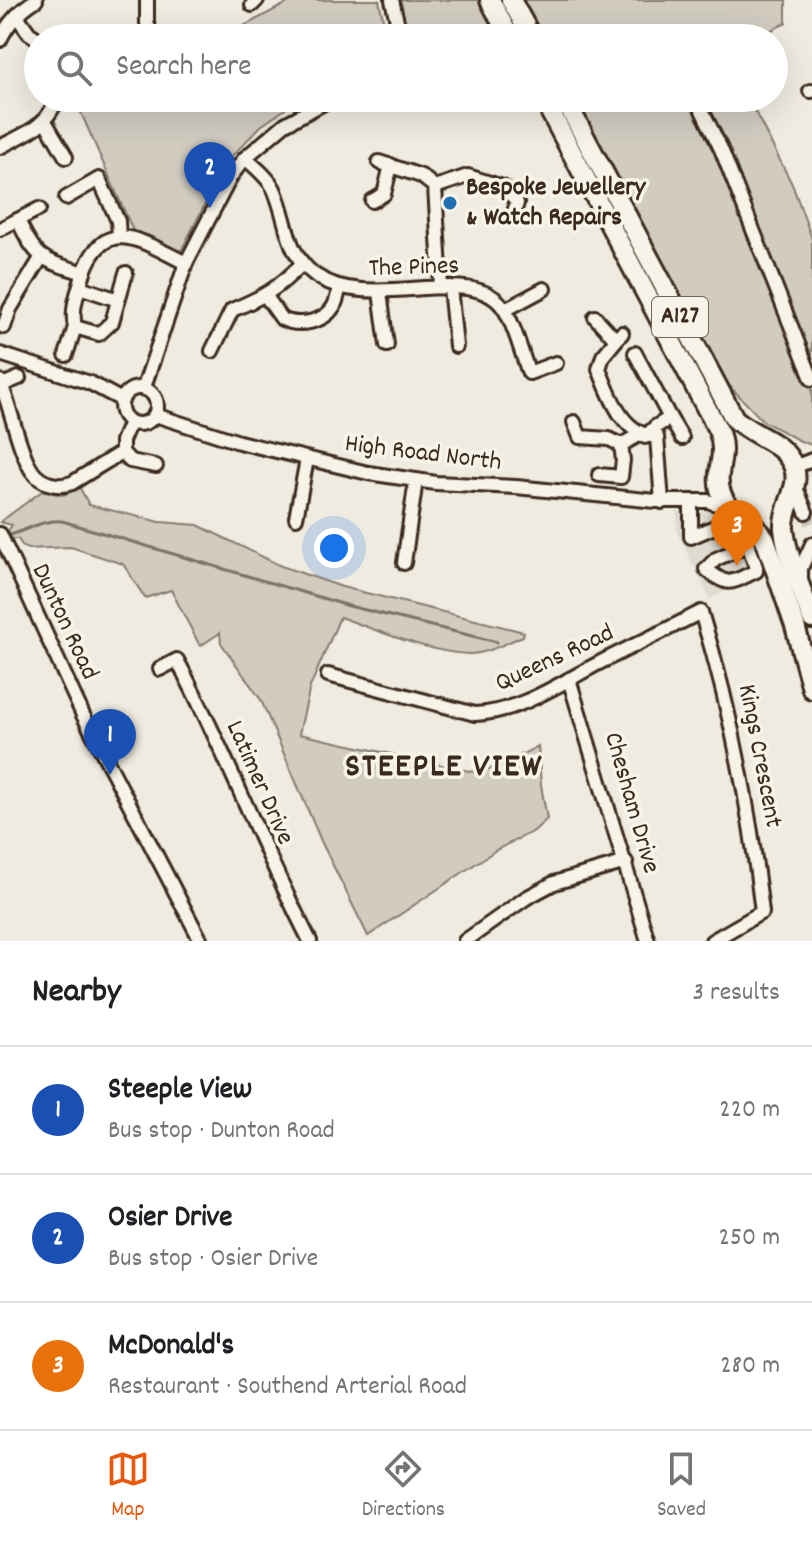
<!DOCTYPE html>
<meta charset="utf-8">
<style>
:root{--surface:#fff;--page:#f6f6f6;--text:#202124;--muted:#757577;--line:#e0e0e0;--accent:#ea580c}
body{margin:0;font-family:Dekko,sans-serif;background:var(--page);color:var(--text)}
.you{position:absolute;left:334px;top:548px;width:28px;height:28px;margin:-20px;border:6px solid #fff;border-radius:50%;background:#1a73e8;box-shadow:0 0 0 12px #1a73e833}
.badge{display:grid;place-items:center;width:52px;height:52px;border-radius:50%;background:var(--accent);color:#fff;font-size:26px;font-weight:700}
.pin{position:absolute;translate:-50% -66px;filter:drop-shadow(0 2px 4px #0008)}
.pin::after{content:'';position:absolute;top:42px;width:28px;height:24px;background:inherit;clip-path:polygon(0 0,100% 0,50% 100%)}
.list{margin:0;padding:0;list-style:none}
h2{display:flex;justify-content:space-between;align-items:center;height:104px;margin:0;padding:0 32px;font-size:34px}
h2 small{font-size:26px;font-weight:400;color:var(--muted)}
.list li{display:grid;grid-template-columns:52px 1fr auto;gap:24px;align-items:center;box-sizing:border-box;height:128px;padding:0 32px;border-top:2px solid var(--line)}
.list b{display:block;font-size:30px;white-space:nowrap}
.list p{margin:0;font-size:26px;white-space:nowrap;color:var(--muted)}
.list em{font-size:26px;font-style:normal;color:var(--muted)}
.icon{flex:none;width:44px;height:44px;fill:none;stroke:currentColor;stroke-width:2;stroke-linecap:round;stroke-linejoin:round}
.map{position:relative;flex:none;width:812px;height:941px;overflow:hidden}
.search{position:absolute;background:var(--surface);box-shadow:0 8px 32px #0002;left:24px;right:24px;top:24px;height:88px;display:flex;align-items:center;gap:20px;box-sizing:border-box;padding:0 28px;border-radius:44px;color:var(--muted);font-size:30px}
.sheet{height:488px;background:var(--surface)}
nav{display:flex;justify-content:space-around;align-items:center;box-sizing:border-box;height:112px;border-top:2px solid var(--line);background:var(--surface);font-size:22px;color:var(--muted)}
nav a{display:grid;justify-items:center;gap:4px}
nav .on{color:var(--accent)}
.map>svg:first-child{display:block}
.built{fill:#e0dbd0}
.green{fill:#d1cbc0;stroke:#867a6f;stroke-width:2}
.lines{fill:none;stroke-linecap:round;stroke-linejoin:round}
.stream{stroke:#7e7266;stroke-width:3}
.minor-tunnel{stroke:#cbc4b9;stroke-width:12;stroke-dasharray:12 6;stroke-linecap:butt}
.minor-casing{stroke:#3b2a1e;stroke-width:18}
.highway-casing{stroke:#3b2a1e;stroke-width:24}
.minor{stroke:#f7f3e8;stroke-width:12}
.highway{stroke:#f7f3e8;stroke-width:18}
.poi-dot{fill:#1f6fb2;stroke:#f7f3e8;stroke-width:3}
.labels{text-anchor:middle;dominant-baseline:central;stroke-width:7;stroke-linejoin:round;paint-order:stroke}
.shield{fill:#f7f3e8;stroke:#73665b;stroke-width:2}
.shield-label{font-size:24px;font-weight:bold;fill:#3b2a1e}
.poi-label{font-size:26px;font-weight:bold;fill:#3b2a1e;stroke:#f7f3e8;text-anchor:start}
.street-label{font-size:26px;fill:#3b2a1e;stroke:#f7f3e8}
.district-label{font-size:34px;font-weight:bold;letter-spacing:2px;fill:#3b2a1e;stroke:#f7f3e8}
</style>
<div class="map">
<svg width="812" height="941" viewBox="0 0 812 941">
<rect width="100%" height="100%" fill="#efebe0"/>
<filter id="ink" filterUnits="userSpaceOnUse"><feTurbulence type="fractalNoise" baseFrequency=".0125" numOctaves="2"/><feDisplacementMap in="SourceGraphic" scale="16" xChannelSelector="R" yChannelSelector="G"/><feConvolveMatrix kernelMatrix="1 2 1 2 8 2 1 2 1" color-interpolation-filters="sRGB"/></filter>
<g filter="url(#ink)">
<path class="built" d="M677 511H713L749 532 764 575 754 576 710 599 677 532Z"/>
<g class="green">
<path d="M293 0H379L387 38H221Z"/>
<path d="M400 0H478L499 38H407Z"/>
<path d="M517 0H786V23L755 38H537Z"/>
<path d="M96 98H301L261 126 227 161 181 251 134 233 78 106Z"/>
<path d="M569 98H748L792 184 812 239V445L800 441 763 421 716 372Z"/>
<path d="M80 488 89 505 160 522 198 525 281 566 342 587 524 632 523 636C506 643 487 654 469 654 431 653 376 630 340 617L310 687 299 734 474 772 500 766 538 746 541 785 547 819 534 831 496 850 368 936 322 843 261 700 221 643 220 633 200 646 171 590 145 598 123 564 71 547 28 549 23 547 18 539H12L8 531 12 525 0 522 42 491 63 495Z"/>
</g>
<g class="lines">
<path class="stream" d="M10 535C27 530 45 519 62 521L349 606 497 642"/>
<path class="minor-tunnel" d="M806 512 812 525"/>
<g class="minor-casing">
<g id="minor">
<path d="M147 0V23L153 38"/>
<path d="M392 0 401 38"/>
<path d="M252 5 257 0"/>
<path d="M17 16 29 33 38 39"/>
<path d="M0 40C7 24 21 9 36 0"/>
<path d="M810 91H812"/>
<path d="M696 98 721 149 812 379"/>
<path d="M45 121 66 157"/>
<path d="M0 147C28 132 44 129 58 98"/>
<path d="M245 158C255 167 268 177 274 189 288 220 285 253 315 275 372 315 474 259 505 310 516 329 521 353 529 373L556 363"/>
<path d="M379 162 421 176 435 187 441 287"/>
<path d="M435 187 468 176 503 187 515 199 517 203 513 215"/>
<path d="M66 198 99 179 118 221 119 237"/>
<path d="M372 201 384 194 391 165"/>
<path d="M18 220C37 261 43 260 84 273"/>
<path d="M0 229 39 209"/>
<path d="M126 273 112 322 99 334 75 327C71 310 77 295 82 278 103 211 142 242 186 263"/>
<path d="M80 287 118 300"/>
<path d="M450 287 456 346"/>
<path d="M380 292 387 345"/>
<path d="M265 295 282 319C298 327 324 323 334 306 337 300 338 293 340 287"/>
<path d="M505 310 544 289"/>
<path d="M595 317 616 340"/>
<path d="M4 327 10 309 41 258"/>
<path d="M622 333 603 356 599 369C611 398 622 435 657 437L662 502"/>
<path d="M212 351 232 310C265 296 276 290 302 264"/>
<path d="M635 353 670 418 655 427 645 437"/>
<path d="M0 354 90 383 122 400"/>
<path d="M66 355 75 327"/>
<path d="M0 381C10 405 19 451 32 471 41 484 58 488 72 483L122 452V441L130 422"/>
<path d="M2 385 19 378"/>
<path d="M144 387 186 263 231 176 245 158 285 124 333 98"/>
<circle cx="139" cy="406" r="18"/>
<path d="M155 415 239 442 368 473 436 483 516 487 656 501H708L730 509"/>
<path d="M670 418 682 438"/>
<path d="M574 422 580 437 609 439 621 445"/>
<path d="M122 452 130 461 156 466"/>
<path d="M794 467 812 460"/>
<path d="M599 475 621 477 623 460 621 445 639 435"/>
<path d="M795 485 806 512"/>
<path d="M691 503V537L726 522 734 527 731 536 739 541V549L716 559 706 569C729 588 730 583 756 571V567L745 536 734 527"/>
<path d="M296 518 307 459"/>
<path d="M0 534 83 715 201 941"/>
<path d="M404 563 416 480"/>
<path d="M801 578V568L812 544"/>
<path d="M160 669 177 660C226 751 262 849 310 941"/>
<path d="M328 675 475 714C520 712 562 682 601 662 635 645 668 629 701 612 731 710 750 810 762 912L712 941"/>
<path d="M569 679 648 941"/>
<path d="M465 941 526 898 554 883 626 862"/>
</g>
</g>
<g class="highway-casing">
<g id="highway">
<path d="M490 0 510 38"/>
<path d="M511 0 532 38"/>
<path d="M543 98 718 430C729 456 713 472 721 493 728 515 754 520 765 539L795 626 812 689"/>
<path d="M564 98 734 418C750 434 777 440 789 458 807 483 782 504 784 529 787 557 803 592 812 619"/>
</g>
</g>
<use href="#minor" class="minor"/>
<use href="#highway" class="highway"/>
</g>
</g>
<circle class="poi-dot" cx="450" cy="203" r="8"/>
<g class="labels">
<rect class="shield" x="652" y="297" width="56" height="40" rx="6"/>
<g class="shield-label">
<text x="680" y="317">A127</text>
</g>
<g class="poi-label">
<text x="466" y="188">Bespoke Jewellery<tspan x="466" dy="30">&amp; Watch Repairs</tspan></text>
</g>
<g class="street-label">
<text transform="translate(414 268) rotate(-2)">The Pines</text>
<text transform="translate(423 454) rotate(7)">High Road North</text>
<text transform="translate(64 622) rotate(65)">Dunton Road</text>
<text transform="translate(555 659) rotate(-25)">Queens Road</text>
<text transform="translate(759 756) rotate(79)">Kings Crescent</text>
<text transform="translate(259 783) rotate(66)">Latimer Drive</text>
<text transform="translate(631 803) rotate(74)">Chesham Drive</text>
</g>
<g class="district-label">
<text x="444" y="768">STEEPLE VIEW</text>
</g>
</g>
</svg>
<div class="you"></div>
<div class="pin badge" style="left:110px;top:775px;background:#1a4fb4">1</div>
<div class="pin badge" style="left:210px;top:208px;background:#1a4fb4">2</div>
<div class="pin badge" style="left:737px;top:566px;background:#e8710a">3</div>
<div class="search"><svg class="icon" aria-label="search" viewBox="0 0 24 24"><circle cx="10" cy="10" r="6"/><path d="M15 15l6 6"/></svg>Search here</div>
</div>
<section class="sheet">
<h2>Nearby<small>3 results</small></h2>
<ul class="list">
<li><span class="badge" style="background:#1a4fb4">1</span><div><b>Steeple View</b><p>Bus stop · Dunton Road</p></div><em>220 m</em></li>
<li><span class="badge" style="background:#1a4fb4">2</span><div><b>Osier Drive</b><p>Bus stop · Osier Drive</p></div><em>250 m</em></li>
<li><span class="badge" style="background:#e8710a">3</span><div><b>McDonald's</b><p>Restaurant · Southend Arterial Road</p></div><em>280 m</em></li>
</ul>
</section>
<nav>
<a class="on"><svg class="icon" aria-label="map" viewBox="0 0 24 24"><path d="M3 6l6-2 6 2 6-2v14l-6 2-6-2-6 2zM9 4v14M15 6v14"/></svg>Map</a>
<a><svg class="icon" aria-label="directions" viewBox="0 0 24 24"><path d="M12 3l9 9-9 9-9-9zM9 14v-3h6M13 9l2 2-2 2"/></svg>Directions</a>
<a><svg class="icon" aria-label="saved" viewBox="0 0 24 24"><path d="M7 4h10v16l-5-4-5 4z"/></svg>Saved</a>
</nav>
